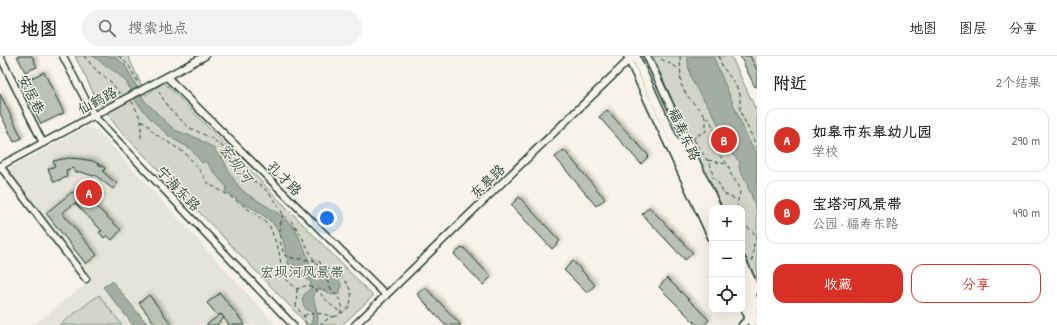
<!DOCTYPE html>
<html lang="zh">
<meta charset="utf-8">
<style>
:root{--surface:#fff;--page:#f2f2f2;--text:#222;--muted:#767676;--line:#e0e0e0;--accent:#d93025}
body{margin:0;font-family:"Patrick Hand","LXGW WenKai TC",sans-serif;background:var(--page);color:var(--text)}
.controls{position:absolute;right:12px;bottom:12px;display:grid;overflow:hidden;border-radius:8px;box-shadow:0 4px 16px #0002}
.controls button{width:36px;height:36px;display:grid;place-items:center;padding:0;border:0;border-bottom:1px solid var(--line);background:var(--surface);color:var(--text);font:20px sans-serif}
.you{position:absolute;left:327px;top:162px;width:14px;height:14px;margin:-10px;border:3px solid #fff;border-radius:50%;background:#1a73e8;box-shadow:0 0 0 6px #1a73e833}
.badge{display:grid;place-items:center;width:26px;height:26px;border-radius:50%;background:var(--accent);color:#fff;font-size:13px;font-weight:700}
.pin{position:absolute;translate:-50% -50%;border:2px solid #fff;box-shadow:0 1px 4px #0006}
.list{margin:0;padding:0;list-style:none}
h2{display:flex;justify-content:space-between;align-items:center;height:52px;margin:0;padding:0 16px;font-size:17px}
h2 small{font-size:13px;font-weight:400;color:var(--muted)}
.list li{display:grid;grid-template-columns:26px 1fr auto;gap:12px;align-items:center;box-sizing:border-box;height:64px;margin:0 8px 8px;padding:0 8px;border:1px solid var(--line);border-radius:12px}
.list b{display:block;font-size:15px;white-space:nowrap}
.list p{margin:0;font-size:13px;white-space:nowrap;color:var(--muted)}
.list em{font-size:13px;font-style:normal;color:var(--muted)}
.actions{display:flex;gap:8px;padding:12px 16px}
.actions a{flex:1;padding:9px 0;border:1px solid var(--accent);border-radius:12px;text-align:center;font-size:14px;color:var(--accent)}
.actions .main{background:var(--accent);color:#fff}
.icon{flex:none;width:22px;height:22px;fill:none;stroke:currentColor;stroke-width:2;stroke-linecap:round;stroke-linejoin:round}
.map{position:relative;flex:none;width:757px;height:269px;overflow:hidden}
header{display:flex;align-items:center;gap:24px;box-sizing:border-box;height:56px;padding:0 20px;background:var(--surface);border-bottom:1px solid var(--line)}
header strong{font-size:19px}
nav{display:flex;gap:22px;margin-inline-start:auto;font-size:14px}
.search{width:280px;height:36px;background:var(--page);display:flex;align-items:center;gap:10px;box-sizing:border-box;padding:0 14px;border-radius:22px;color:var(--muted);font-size:15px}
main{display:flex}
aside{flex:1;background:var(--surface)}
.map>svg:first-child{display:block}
.built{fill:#e5e4d9}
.green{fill:#d3d5ca;stroke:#79897f}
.water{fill:#a4ada3;stroke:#6f8077}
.building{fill:#bbc1b6;stroke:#1f3d34;filter:url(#shadow)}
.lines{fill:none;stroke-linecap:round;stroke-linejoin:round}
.minor-casing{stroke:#1f3d34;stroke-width:9}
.major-casing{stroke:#1f3d34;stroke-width:11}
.path{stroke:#1f3d34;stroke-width:1;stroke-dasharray:4 3;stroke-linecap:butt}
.minor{stroke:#f7f3e8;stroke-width:6}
.major{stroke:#f7f3e8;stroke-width:8}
.path-bridge{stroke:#1f3d34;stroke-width:1;stroke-dasharray:4 3;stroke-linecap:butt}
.labels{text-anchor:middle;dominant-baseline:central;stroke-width:3;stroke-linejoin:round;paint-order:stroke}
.street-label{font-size:14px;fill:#1f3d34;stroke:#f7f3e8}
.park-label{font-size:14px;fill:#435b52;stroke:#f7f3e8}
.water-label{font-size:15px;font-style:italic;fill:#405950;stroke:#f7f3e8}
</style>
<header>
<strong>地图</strong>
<div class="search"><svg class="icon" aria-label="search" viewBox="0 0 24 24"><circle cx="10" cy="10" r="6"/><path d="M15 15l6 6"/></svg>搜索地点</div>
<nav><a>地图</a><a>图层</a><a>分享</a></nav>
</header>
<main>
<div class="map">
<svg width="757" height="269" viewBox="0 0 757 269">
<defs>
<filter id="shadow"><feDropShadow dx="2" dy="-2" stdDeviation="2" flood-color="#0004"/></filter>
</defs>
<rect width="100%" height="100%" fill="#f7f3e8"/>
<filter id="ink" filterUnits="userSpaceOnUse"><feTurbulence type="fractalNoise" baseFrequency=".025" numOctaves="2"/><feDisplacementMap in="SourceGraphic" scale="8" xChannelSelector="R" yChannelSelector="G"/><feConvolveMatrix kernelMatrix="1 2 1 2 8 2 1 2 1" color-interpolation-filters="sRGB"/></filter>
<g filter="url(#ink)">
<path class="built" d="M87 71 97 74 276 269H33L90 225 6 114Z"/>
<g class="green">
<path d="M75 0H128L146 39 164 26 373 240 342 269H308L117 71 96 42Z"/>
<path d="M653 0H731L757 56V221H755L742 196V152H721L702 112Z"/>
<path d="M99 239 122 269H59Z"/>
</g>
<g class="water">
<path d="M93 0H114L125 9 144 44 166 66 175 74 188 79 197 82 215 93 221 99 230 118 240 132 247 138 278 157 294 171 305 194 310 208 313 211 318 215 329 216 335 218C341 226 343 229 339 238L331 239 326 235 319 233 313 238C314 249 320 259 317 269H310C313 264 313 260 311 255L306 253C298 242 305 237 312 231L310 225 296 217 291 213 288 207 283 184 273 167 256 154 242 147 225 135 227 131 222 126 205 105 202 107 191 93 170 81 150 62 137 47 127 27 118 18Z"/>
<path d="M687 0H713L748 83 757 98V156L751 138 748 132 747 126 741 117 739 111 740 106C732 99 726 91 722 81 720 75 719 69 716 64 710 49 696 37 691 21 689 15 688 7 687 0Z"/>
<path d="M112 225 148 269H133L103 231Z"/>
</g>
<g class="building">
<path d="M17 0H32L37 11 25 16Z"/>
<path d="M740 0H750L757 14V30L755 31Z"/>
<path d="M44 16 64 57 41 68 21 27Z"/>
<path d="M0 38 22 82 14 86 0 57Z"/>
<path d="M607 54 649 100 641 108 599 61Z"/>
<path d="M564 94 605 143 596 150 555 101Z"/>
<path d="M68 102 81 103 93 105 105 112 103 116 117 128 113 133 95 119 93 120 81 116H74V112L66 114 67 121 54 126 48 113 55 110 53 105Z"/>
<path d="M72 136 86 141 121 174 112 184 107 179 104 182 99 176 102 175 75 147 62 157 97 199 86 208 46 157Z"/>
<path d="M519 141 560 185 552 193 511 149Z"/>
<path d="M649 151 693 197 685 204 642 158Z"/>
<path d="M463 191 491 221 483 229 454 198Z"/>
<path d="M573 205 595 229 587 237 564 214Z"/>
<path d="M667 222 709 264 704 269H697L659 231Z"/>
<path d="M425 231 461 269H445L417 238Z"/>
<path d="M220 237 245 269H229L221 258 218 260 207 247Z"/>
<path d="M149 239 172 269H156L139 247Z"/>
<path d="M221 258 224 262 217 268 218 269H206Z"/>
</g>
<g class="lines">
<g class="minor-casing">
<g id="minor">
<path d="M0 0 43 87"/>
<path d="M63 0 94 60 293 269"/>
<path d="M627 0 712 183"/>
<path d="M647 0 718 152"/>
<path d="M167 21 386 239"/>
<path d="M0 110 205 0"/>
<path d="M0 110 86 223"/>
<path d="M742 203 757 235"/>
<path d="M742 248 752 269"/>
<path d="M355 269 629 4 637 0"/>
<path d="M742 269 749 262 754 253"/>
</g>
</g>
<g class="major-casing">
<g id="major">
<path d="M635 0 712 168"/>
<path d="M681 87 712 153"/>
<path d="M742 218 757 250"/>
<path d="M742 233 757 265"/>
</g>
</g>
<g class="path">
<path d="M84 0 96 14 111 26 120 38"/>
<path d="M119 0 129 10 139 28"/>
<path d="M680 0 681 28 686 38 695 49 709 63 714 73 718 86 719 99 728 108 731 119 739 130 740 137 738 144 737 152"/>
<path d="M719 0 722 10 735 28 740 38V55L757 91"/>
<path d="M661 3 680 13"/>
<path d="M131 46 133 47 141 64V82"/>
<path d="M141 64 147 68 155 78 185 97 195 108 209 128 228 139 258 160 270 171 279 195 282 215 288 225 297 233 308 229 320 237 332 250 342 257 350 250C350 246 352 241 351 237 347 220 330 213 316 208L301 179 293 167 283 158 276 146 269 137 259 128 244 120 236 111 223 91 211 82 190 72 170 54 157 33"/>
<path d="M693 84 696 80 706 75V66L704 58"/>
<path d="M694 84 707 104 711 110 713 121 719 128 724 138 737 144"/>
<path d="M708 104 726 108"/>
<path d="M742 166 757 180"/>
<path d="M752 205 754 188 757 181"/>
<path d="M297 233 296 251 304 260 306 269"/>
<path d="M304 260C312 255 325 258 334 261"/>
<path d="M319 269 329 262 332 261"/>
</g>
<use href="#minor" class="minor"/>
<use href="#major" class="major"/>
<path class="path-bridge" d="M283 158 280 171V185L284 199C296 205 308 202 320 206L325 220 331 233 339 243 343 252 339 259 334 261"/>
</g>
</g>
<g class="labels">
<g class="street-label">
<text transform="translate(32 38) rotate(63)">安居巷</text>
<text transform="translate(97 44) rotate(-28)">仙鹤路</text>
<text transform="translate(685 78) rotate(65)">福寿东路</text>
<text transform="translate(285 122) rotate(45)">孔才路</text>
<text transform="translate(487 125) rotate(-44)">东皋路</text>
<text transform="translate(179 132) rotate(46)">宁海东路</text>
</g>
<g class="park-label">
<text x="302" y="215">宏坝河风景带</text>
</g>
<g class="water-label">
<text transform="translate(236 107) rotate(53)">宏坝河</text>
</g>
</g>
</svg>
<div class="controls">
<button>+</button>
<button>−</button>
<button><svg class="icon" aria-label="locate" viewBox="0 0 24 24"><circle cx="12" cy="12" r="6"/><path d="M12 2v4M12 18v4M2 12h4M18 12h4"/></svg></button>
</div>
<div class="you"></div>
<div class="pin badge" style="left:89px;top:137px">A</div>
<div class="pin badge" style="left:724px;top:84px">B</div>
</div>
<aside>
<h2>附近<small>2个结果</small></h2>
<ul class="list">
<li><span class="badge">A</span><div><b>如皋市东皋幼儿园</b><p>学校</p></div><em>290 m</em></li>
<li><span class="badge">B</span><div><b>宝塔河风景带</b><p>公园 · 福寿东路</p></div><em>490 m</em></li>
</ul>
<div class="actions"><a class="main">收藏</a><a>分享</a></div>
</aside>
</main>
